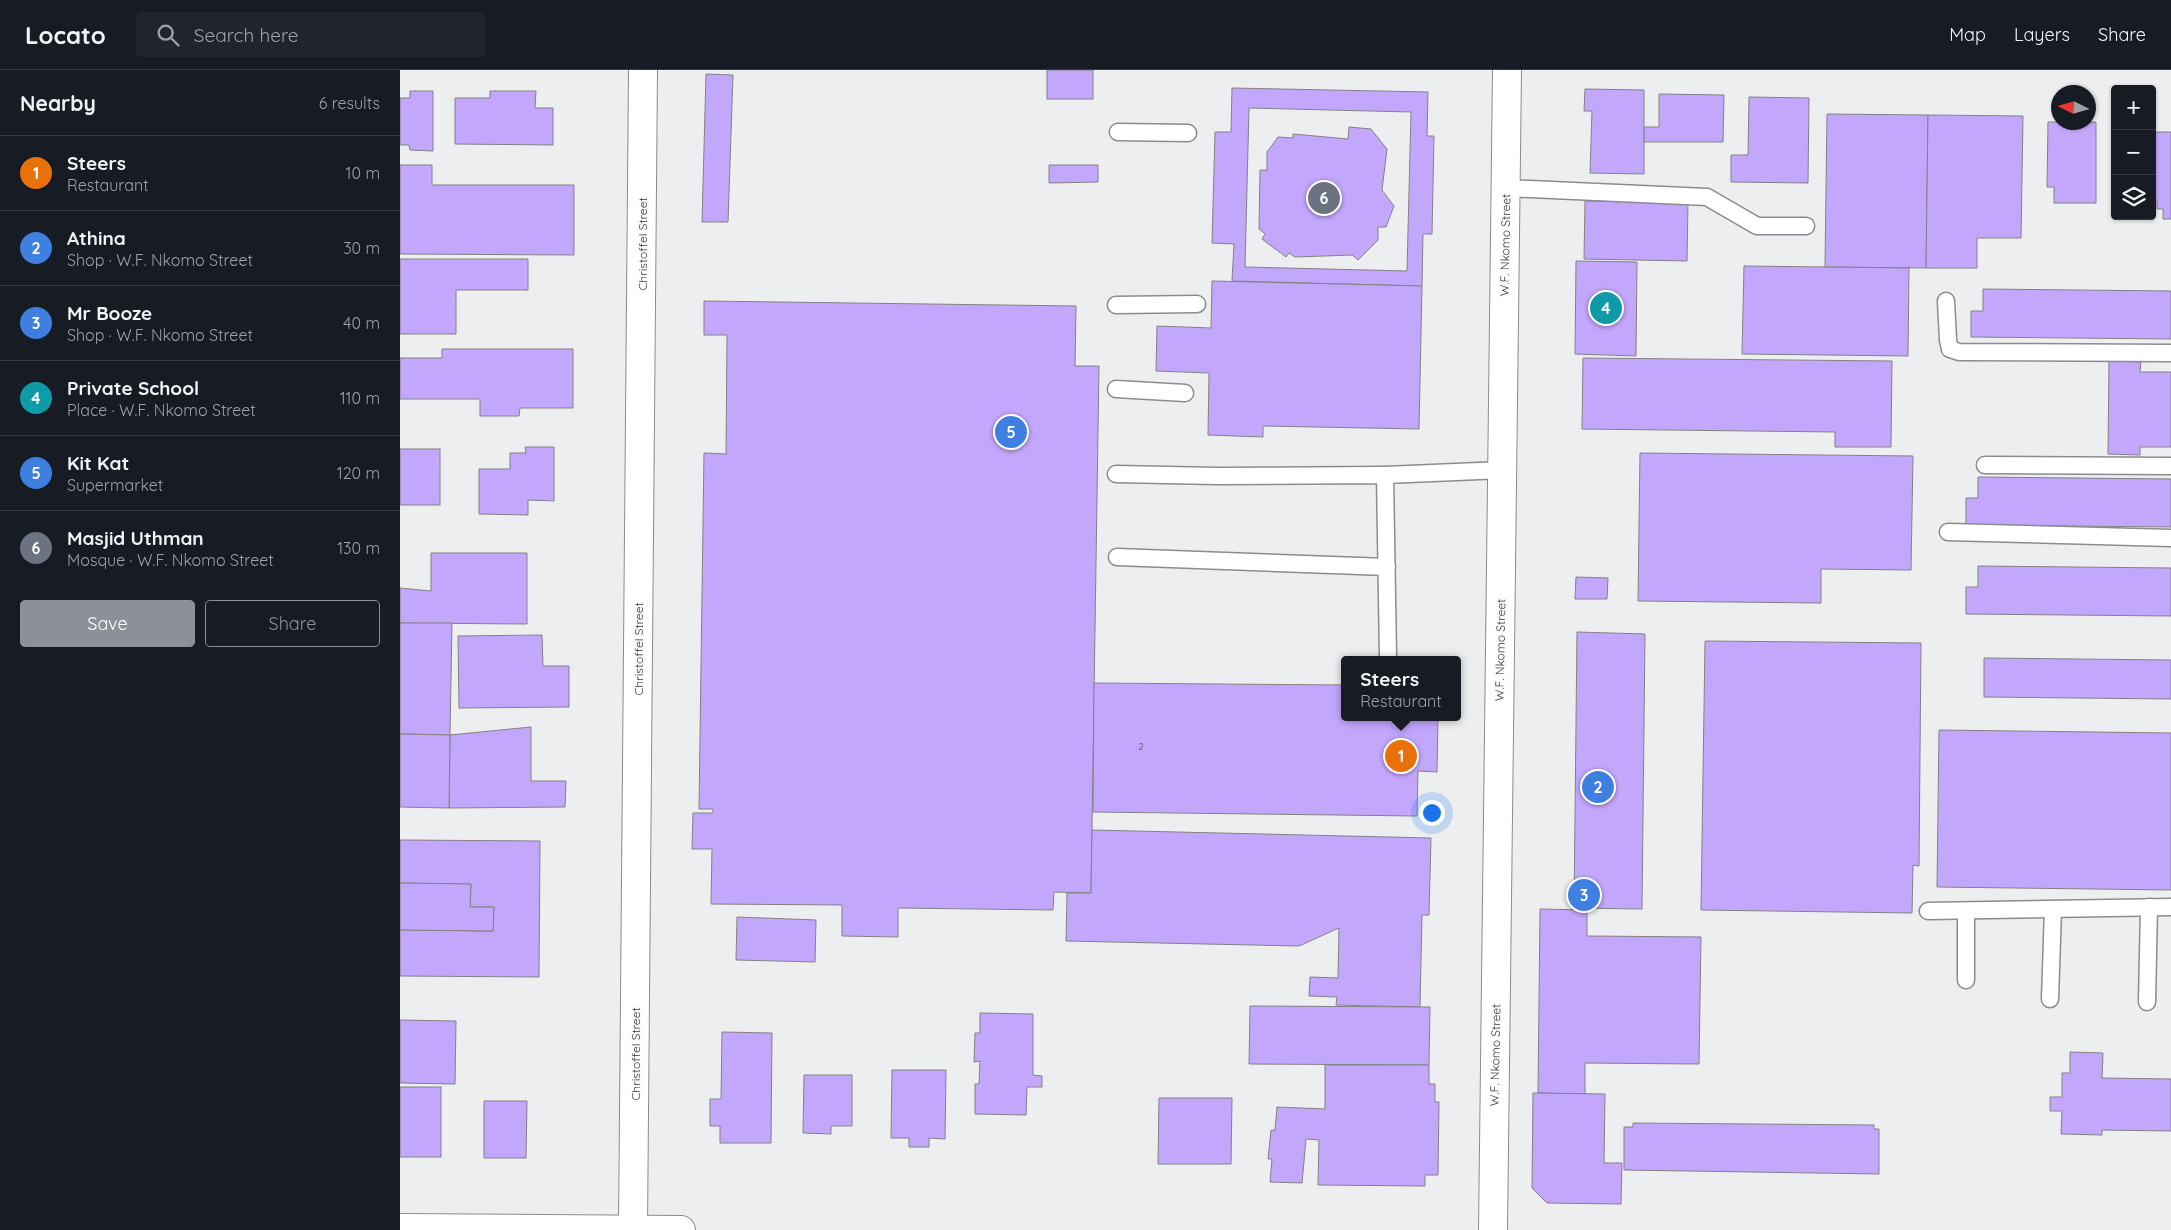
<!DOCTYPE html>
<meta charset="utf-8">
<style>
:root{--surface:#171b24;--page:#20242c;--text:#f1f3f6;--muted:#9ea1a6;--line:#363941;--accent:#8c9099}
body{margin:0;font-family:Quicksand,sans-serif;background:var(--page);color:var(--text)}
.controls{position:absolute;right:15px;top:15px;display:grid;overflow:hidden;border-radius:5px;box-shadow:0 1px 4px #0004}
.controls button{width:45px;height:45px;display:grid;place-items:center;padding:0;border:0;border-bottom:1px solid var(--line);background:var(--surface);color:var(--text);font:25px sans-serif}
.compass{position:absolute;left:1651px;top:15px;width:45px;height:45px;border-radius:50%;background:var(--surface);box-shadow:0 1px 4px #0004;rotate:275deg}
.you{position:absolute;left:1031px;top:742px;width:18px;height:18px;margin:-12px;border:4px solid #fff;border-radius:50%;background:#1a73e8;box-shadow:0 0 0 8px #1a73e833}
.badge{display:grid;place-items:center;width:32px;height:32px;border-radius:50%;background:var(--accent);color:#fff;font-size:16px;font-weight:700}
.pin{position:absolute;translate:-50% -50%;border:2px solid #fff;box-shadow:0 1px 5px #0006}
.popup{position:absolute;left:941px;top:586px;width:120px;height:65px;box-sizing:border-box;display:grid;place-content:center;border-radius:5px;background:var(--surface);filter:drop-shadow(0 1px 4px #0005);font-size:16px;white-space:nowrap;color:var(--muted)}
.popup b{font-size:19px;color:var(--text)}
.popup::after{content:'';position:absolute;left:50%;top:100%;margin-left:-10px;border:10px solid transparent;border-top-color:var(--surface)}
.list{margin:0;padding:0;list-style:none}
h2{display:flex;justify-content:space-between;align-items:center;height:65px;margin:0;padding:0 20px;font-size:21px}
h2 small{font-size:16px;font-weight:400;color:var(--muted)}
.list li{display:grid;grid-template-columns:32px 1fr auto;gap:15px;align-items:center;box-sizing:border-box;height:75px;padding:0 20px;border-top:1px solid var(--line)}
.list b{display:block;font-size:19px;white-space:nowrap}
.list p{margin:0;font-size:16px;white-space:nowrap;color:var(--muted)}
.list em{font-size:16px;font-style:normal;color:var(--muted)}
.actions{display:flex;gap:10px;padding:15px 20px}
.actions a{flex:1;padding:11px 0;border:1px solid var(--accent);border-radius:5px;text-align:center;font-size:18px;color:var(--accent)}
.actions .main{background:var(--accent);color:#fff}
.icon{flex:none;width:28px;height:28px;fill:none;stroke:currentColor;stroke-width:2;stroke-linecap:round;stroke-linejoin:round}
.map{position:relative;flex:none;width:1771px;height:1160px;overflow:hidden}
header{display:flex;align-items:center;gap:30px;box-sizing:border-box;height:70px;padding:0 25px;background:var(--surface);border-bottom:1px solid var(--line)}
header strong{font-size:24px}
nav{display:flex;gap:28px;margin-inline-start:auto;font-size:18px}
.search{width:350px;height:45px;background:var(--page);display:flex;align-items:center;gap:12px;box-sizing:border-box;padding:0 18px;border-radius:5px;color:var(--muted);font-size:19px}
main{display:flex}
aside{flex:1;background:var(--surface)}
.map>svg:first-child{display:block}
.building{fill:#c3a7fd;stroke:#828284;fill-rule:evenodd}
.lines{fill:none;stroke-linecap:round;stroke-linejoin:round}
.service-casing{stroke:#8b8c8f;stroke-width:19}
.minor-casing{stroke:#8b8c8f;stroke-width:30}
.secondary-casing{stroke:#8b8c8f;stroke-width:30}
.service{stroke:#fff;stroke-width:16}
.minor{stroke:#fff;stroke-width:28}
.secondary{stroke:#fff;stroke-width:28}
.labels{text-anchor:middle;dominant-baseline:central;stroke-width:4;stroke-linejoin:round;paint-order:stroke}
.number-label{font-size:10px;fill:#585268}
.street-label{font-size:12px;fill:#343536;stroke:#fafbfd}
</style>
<header>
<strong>Locato</strong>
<div class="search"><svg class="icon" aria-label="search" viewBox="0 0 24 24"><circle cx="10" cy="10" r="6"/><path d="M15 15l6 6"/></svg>Search here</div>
<nav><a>Map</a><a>Layers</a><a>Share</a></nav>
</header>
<main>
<aside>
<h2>Nearby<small>6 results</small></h2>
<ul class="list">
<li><span class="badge" style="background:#e8710a">1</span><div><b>Steers</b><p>Restaurant</p></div><em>10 m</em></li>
<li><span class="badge" style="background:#3f7fe0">2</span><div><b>Athina</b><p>Shop · W.F. Nkomo Street</p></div><em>30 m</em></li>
<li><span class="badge" style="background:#3f7fe0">3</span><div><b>Mr Booze</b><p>Shop · W.F. Nkomo Street</p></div><em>40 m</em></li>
<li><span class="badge" style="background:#0f9aa8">4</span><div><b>Private School</b><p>Place · W.F. Nkomo Street</p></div><em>110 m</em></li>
<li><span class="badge" style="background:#3f7fe0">5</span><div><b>Kit Kat</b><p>Supermarket</p></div><em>120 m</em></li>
<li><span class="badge" style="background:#6b7280">6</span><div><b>Masjid Uthman</b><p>Mosque · W.F. Nkomo Street</p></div><em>130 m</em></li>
</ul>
<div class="actions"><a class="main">Save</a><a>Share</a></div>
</aside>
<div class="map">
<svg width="1771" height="1160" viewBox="0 0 1771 1160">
<rect width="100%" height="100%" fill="#edeef0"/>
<g class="building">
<rect x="647" y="0" width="46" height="29"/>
<path d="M306 4 333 5 328 152H302Z"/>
<path d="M832 18 1028 22 1027 66H1034L1032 164H1023L1022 216 832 211 834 174 812 173 815 62H831ZM849 38 1011 42 1007 201 845 197Z"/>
<path d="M1185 19 1244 20V104L1190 103 1192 41H1184Z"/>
<path d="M10 21H33V81L10 80 9 75H0V28H10Z"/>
<path d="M90 21H136L135 38H153V75L55 74V28H90Z"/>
<path d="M1259 24 1324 25 1323 72H1244V57H1259Z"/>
<path d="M1349 27 1409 28 1408 113 1331 112V85H1348Z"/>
<path d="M1427 44 1528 45 1526 198 1425 197Z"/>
<path d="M1528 45 1623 46 1621 168H1577V198H1526Z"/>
<path d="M1648 52H1696V133H1654V117H1647Z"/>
<path d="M949 57 971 59 987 79 982 120 994 136 986 157H978V170L958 190 952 185 895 187 889 183 886 187 862 169 865 164 859 159 860 100H867V82L878 67 893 68V64L948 69Z"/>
<path d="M1752 62H1771V149H1763V139H1757V130H1752Z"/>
<path d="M0 95H32V115H174V185L0 184Z"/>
<path d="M649 95H698V112L649 113Z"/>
<path d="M1185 131 1288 132 1287 191 1184 189Z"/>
<path d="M0 189H128V220H56V264H0Z"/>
<path d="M1176 191 1237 192 1236 286 1175 284Z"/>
<path d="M1344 196 1509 198 1508 286 1342 284Z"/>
<path d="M812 211 1022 216 1019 359 863 356V367L808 365 809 303 756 301 757 256 811 258Z"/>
<path d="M1583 219 1771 221V269L1571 267V241H1583Z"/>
<path d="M304 231 676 236 675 296H699L691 823 654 822 653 840 498 838V867L442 866V835L311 834 312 779H292L293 743H313V739H299L304 383 326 384 327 265H304Z"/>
<path d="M42 279H173V338H120L119 346H80V329H0V288H42Z"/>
<path d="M1183 288 1492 291 1491 377H1435V362L1182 359Z"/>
<path d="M1709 291 1741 292 1740 302H1771V377H1740V385L1708 384Z"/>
<path d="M125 377H154V431L128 430V445L79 444V399H110V383H126Z"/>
<rect x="0" y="379" width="40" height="56"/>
<path d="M1240 383 1513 386 1511 500 1421 499V533L1238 531Z"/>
<path d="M1578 407 1771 409V457L1566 455V428H1578Z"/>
<path d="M31 483H127V554L0 553V518L31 521Z"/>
<path d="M1578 496 1771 498V546L1566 544V517H1578Z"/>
<path d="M1176 507 1208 508 1207 529H1175Z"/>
<path d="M0 553H52L50 665 0 664Z"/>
<path d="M1177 562 1245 564 1242 839 1174 838Z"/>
<path d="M142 565 143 596H169V637L59 638 58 566Z"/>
<path d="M1305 571 1521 573 1519 796 1513 795 1512 843 1301 840Z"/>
<path d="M1584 588 1771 590V629L1584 627Z"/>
<path d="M694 613 945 615V647H1038L1037 702 1018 701 1017 746 693 742Z"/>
<path d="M131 657V711H166L165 737 49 738 50 665Z"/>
<path d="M1539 660 1771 663V820L1537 817Z"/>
<path d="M0 664 50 665 49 738 0 737Z"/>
<path d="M692 760 1031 768 1029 845H1022L1020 937 936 935 937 927 909 926 910 907 938 908 939 858 899 876 666 871 667 823H691Z"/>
<path d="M0 770 140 771 139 907 0 906V860L93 861 94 837H70L71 814 0 813Z"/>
<path d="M0 813 71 814 70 837H94L93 861 0 860Z"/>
<path d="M1140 839 1187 840V866L1301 867 1299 994 1185 993V1024L1138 1023Z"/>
<path d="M337 847 416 850 415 892 336 890Z"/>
<path d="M850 936 1030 937 1029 995 849 994Z"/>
<path d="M580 943 633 944V1005L642 1006V1017H627L626 1045 575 1044V1014H579L580 991 574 992 575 963H580Z"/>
<path d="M0 950 56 951 55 1014 0 1013Z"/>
<path d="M322 962 372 963 371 1073H320V1056H310V1029H321Z"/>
<path d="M1670 982 1703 983 1702 1008 1771 1009V1061L1702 1060V1065L1661 1064 1662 1041H1650V1027H1662V1003H1670Z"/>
<path d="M925 995H1029V1014H1035V1032H1039L1038 1105H1025V1116L918 1115 919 1070 906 1069 902 1113 870 1112 872 1089H868L871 1060H875L877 1037 925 1039Z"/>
<path d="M492 1000H546L545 1069 529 1068V1077H509V1068H491Z"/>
<path d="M404 1005H452V1056H431V1064L403 1063Z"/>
<rect x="0" y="1017" width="41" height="70"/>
<path d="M1133 1023 1205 1024 1204 1093H1222L1221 1134 1147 1133 1132 1118Z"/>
<path d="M759 1028H832L831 1094H758Z"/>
<path d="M84 1031H127L126 1088H84Z"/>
<path d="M1233 1053 1474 1055V1059H1479V1104L1224 1100V1057H1233Z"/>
</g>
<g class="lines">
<g class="service-casing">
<g id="service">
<path d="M718 62 788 63"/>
<path d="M1106 118 1307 127 1357 156H1406"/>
<path d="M1546 231 1548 270 1550 279 1559 282 1771 283"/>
<path d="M716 235 797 234"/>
<path d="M716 319 785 323"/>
<path d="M1585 395 1771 396"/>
<path d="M716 404 817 406 985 405 988 587"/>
<path d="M985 405 1103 400"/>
<path d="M1548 462 1771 468"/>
<path d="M717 487 987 497"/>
<path d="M1528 841 1771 837"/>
<path d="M1566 910V841"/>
<path d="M1650 929 1653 839"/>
<path d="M1747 932 1749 837"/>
</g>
</g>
<g class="minor-casing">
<g id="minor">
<path d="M0 1158 281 1160"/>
<path d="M233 1159 243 0"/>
</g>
</g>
<g class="secondary-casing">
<path id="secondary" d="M1093 1160 1107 0"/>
</g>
<use href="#service" class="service"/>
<use href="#minor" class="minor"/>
<use href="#secondary" class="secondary"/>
</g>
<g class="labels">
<g class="number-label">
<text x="741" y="676">2</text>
</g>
<g class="street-label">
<text transform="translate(242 174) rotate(-90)">Christoffel Street</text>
<text transform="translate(1105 175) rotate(-89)">W.F. Nkomo Street</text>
<text transform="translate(238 579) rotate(-90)">Christoffel Street</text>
<text transform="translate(1100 580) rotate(-89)">W.F. Nkomo Street</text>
<text transform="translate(235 984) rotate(-90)">Christoffel Street</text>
<text transform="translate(1095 985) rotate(-89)">W.F. Nkomo Street</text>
</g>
</g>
</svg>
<div class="controls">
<button>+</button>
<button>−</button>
<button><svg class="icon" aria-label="layers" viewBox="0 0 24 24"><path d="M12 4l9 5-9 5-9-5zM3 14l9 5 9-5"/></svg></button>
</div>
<svg class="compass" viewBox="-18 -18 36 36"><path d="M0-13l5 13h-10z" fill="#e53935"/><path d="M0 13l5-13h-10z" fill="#9ea1a6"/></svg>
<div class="you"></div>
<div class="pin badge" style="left:1001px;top:686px;background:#e8710a">1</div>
<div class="popup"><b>Steers</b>Restaurant</div>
<div class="pin badge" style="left:1198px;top:717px;background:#3f7fe0">2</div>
<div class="pin badge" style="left:1184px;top:825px;background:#3f7fe0">3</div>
<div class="pin badge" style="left:1206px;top:238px;background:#0f9aa8">4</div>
<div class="pin badge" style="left:611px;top:362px;background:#3f7fe0">5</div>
<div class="pin badge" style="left:924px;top:128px;background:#6b7280">6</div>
</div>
</main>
